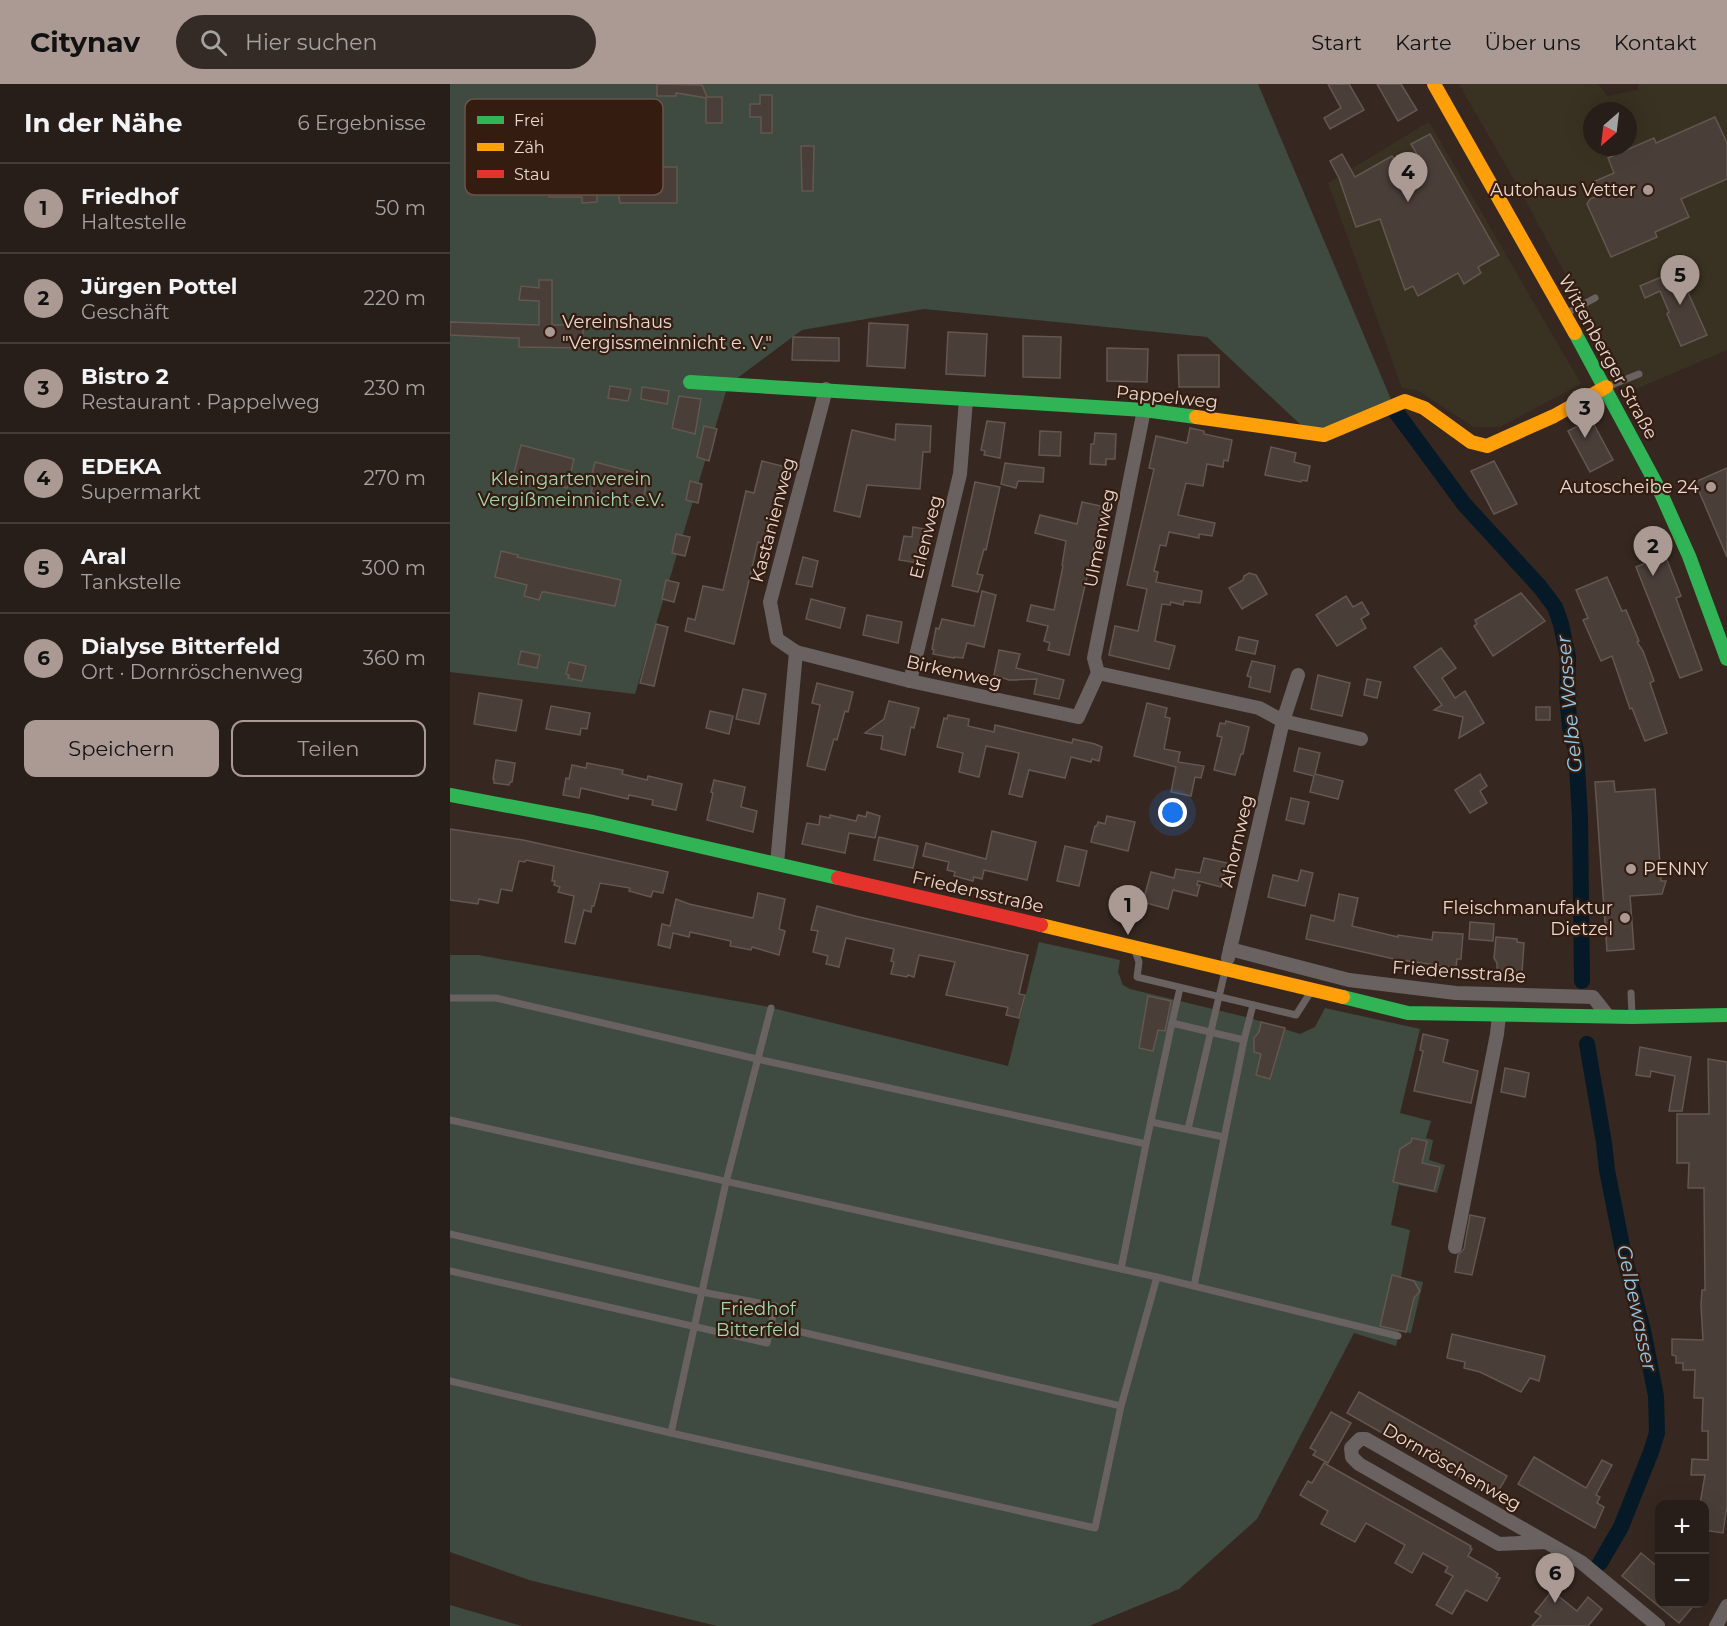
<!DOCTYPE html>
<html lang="de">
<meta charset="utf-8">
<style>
:root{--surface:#281e19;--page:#342b26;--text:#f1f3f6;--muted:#a5a2a2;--line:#443c38;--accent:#aa9a93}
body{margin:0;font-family:Montserrat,sans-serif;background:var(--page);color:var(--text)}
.controls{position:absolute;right:18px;bottom:18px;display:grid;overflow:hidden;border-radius:12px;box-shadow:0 6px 24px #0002}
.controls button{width:54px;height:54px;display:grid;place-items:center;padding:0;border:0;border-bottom:2px solid var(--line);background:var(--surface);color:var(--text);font:30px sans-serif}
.compass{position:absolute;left:1133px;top:18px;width:54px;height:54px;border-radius:50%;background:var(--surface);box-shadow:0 6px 24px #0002;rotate:208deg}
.you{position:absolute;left:723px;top:729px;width:21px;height:21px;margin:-15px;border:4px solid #fff;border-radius:50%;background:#1a73e8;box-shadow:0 0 0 9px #1a73e833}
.badge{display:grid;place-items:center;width:39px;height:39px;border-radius:50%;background:var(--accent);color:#111;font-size:20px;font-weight:700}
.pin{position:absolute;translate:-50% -50px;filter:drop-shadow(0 2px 3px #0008)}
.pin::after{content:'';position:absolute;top:32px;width:21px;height:18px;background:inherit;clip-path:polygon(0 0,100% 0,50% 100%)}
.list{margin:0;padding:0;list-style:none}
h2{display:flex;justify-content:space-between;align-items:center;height:78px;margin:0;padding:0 24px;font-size:26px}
h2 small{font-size:20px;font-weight:400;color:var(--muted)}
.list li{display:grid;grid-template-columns:39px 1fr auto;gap:18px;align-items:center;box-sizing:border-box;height:90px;padding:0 24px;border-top:2px solid var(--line)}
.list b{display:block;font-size:22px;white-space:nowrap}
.list p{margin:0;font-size:20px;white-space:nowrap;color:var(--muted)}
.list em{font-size:20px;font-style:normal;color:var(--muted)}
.actions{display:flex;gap:12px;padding:18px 24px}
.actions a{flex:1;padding:14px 0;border:2px solid var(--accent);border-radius:12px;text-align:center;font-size:21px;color:var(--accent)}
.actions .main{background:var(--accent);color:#111}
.icon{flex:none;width:33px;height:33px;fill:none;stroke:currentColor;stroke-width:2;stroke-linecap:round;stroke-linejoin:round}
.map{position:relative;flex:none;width:1277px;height:1542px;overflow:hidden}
header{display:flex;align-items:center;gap:36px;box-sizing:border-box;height:84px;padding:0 30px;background:var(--accent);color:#111}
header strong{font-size:28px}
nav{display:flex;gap:33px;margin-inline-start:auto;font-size:21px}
.search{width:420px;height:54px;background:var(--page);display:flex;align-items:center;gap:15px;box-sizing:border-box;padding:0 21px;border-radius:33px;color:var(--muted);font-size:22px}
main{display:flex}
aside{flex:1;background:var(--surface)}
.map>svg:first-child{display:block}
.commercial{fill:#393222;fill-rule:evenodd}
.green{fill:#3f4b40}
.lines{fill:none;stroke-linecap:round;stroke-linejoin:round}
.canal{stroke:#051a26;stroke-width:16}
.building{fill:#4a3e38;stroke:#635750;stroke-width:1.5}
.lane{stroke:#696261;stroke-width:7}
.street{stroke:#696261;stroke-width:14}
.fast{stroke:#30b455;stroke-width:14}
.slow{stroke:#ff9f0a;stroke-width:14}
.jam{stroke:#e5322d;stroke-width:14}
.poi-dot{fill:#aa9a93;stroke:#341c10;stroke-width:2}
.labels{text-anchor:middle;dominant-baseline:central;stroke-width:4.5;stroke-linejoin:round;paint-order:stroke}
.poi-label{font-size:18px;fill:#e9d8d0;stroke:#341c10;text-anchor:end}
.street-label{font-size:18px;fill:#e9d8d0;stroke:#341c10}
.park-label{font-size:18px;fill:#a2d6b3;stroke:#341c10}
.water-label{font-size:20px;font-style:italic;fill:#92c9e8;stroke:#341c10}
.key{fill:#341c10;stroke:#6a544a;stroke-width:1.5}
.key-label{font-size:16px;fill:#e9d8d0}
</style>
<header>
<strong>Citynav</strong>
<div class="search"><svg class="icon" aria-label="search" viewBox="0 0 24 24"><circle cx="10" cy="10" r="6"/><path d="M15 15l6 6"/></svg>Hier suchen</div>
<nav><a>Start</a><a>Karte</a><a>Über uns</a><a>Kontakt</a></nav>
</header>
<main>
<aside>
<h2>In der Nähe<small>6 Ergebnisse</small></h2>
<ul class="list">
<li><span class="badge">1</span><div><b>Friedhof</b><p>Haltestelle</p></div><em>50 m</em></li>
<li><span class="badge">2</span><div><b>Jürgen Pottel</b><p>Geschäft</p></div><em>220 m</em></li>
<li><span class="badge">3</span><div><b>Bistro 2</b><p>Restaurant · Pappelweg</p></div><em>230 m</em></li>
<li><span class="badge">4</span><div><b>EDEKA</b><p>Supermarkt</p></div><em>270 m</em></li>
<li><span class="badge">5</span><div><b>Aral</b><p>Tankstelle</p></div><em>300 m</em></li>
<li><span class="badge">6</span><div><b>Dialyse Bitterfeld</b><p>Ort · Dornröschenweg</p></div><em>360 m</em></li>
</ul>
<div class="actions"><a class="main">Speichern</a><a>Teilen</a></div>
</aside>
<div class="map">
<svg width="1277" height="1542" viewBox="0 0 1277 1542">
<rect width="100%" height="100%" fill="#362821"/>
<g class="commercial">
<path d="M1009 0H1148L1158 12 1188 6V0H1277V266L1177 309 1161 268 1143 241 1066 99ZM1142 27H1178V63H1142Z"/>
<path d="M979 38 1131 300 1050 343H1024L967 306 952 304 878 99Z"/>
</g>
<g class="green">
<path d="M0 0H808L945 325 896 347 852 342 757 253 474 225 352 246 278 301 185 610 0 588Z"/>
<path d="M589 858 670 876 668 888 673 901 680 905 800 934 850 950 865 943 875 924 970 945 950 1029 981 1037 976 1054 983 1056 979 1076 995 1081 987 1109 949 1101 941 1141 960 1146 951 1193 973 1198 961 1249 949 1247 946 1262 904 1249 807 1435 729 1505 639 1542H267L79 1496 0 1468V871H28L314 922 558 982Z"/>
<path d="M0 1521 72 1542H0Z"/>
</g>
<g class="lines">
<g class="canal">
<path d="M946 328 1014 420 1090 503 1105 523 1111 540 1118 573 1117 610 1120 644 1126 666 1130 733 1132 897"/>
<path d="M1137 960 1154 1059 1157 1086 1174 1172 1193 1246 1206 1312 1207 1349 1201 1368 1171 1443 1150 1479"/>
</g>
</g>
<g class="building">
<path d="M207 0 252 1 257 13H272V39H256V14L226 9V12H207Z"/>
<path d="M878 0H899L914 26 880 45 874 34 891 24Z"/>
<path d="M927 0H951L967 26 948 37Z"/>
<path d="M310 11H322V49H311V33H300V20H310Z"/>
<path d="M1265 33 1277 59V95L1231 115 1239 133 1205 148 1207 153 1161 173 1137 120 1140 115 1147 112 1141 99 1164 89 1158 74 1204 54 1206 59Z"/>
<path d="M980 50 1049 171 1028 183 1031 189 1014 200 1008 189 968 212 963 202 955 206 930 135 906 143 889 94 880 77 892 70 905 93 942 72 954 92 973 80 961 60Z"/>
<path d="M351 62H364L363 107H352Z"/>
<path d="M99 83H147V118L132 119V113H99Z"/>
<path d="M208 83H227V119H170L164 85Z"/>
<path d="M1228 186 1257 251 1231 262 1217 230 1219 228 1210 207 1195 214 1190 202Z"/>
<path d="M89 196H102V241H133V264L69 263V254H66L0 251V238L89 241V217L69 216 71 202 89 204Z"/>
<path d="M419 239 458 241 455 284 417 282Z"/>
<path d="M498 248 537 250 535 292 496 290Z"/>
<path d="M573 252 611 253 610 294 573 293Z"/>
<path d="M343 253 389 254V277L342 276Z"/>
<path d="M657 264 698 265 697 298 657 297Z"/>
<path d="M728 271H769V303H729Z"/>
<path d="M160 302 181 305 178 317 158 314Z"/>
<path d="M192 303 219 307 217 320 191 315Z"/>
<path d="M229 312 251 315 245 350 222 344Z"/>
<path d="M1141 335 1163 376 1140 388 1118 347Z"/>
<path d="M537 337 555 339 550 374 534 371 535 367 531 366Z"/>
<path d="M446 340 481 342 480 368H473L470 405 417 401 410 433 384 427 402 346 445 356Z"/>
<path d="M254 342 267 345 259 377 247 373Z"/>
<path d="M740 344 754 347V350L782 356 778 377 774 376 773 383 757 380 753 402 736 399 728 431 765 439 762 452 749 450V454L719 448 716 462 710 461 704 487 708 488 706 498 752 507 750 519 734 517 733 521 721 518 720 521 712 520 705 557 725 562 719 585 659 571 665 542 688 547 697 505 677 501 704 385 699 384 706 352 737 359Z"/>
<path d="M590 347 611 348 610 372 589 371Z"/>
<path d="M645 349 666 350 665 375H656V381L640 380 641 360H644Z"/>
<path d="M71 361 124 375 117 404 64 389Z"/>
<path d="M821 363 846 369 844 378 860 382 857 397 852 396 851 398 815 391Z"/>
<path d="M312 377 336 383 318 461 308 458 284 560 235 547 238 534 245 536 253 502 273 506 296 407 304 409Z"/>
<path d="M1044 377 1067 420 1044 430 1021 387Z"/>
<path d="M145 378 198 392 192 421 141 409 145 392 142 391Z"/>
<path d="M555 379 594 384 593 398 568 397 566 404 551 400Z"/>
<path d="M1277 384V473L1245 398Z"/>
<path d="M240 397 252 400 248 419 236 416Z"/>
<path d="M525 398 550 403 536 466 534 465 527 490 533 491 528 508 502 502Z"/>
<path d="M632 418 651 422 650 428H652L619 571 598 566 600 559 594 557 598 542 577 537 581 521 604 526 613 482 612 481 616 457 585 449 590 431 627 440Z"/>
<path d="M463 443 481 446 474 480 449 476 454 452 462 453Z"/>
<path d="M226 450 240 453 235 472 222 469Z"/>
<path d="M51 467 68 471 67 473 171 496 165 522 95 508H92L89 516 74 512 77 501 45 493Z"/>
<path d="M1215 471 1231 512 1226 514 1252 586 1230 594 1186 483Z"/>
<path d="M353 473 368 477 362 503 346 500Z"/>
<path d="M799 489 806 491 817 510 792 525 779 504 793 496 794 492Z"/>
<path d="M1157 493 1172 527 1176 526 1189 557 1187 558 1193 567 1204 597 1200 599 1217 649 1195 657 1182 624 1180 625 1162 572 1151 577 1133 536 1138 534 1126 506Z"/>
<path d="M216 496 229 499 224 518 212 515Z"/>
<path d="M532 507 546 511 534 563 517 559 513 574 504 573V574L483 570 484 566 482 565 486 544 489 545 492 535 524 542Z"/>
<path d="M1071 509 1095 537 1043 572 1024 542 1027 540 1025 536Z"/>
<path d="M896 512 903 523 912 518 919 530 911 535 916 544 887 562 866 531Z"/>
<path d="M361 515 395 524 390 544 356 535Z"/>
<path d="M417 531 452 538 448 559 413 551Z"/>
<path d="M206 540 218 543 204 602 190 599Z"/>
<path d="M789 553 808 557 805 570 786 566Z"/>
<path d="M991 564 1006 584 992 594 1005 614 1015 607 1034 639 1009 654 1013 633 984 626 992 621 964 583Z"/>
<path d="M549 566 570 570 566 584 614 596 609 615 584 610 587 595 559 596 544 591Z"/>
<path d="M71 567 90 571 87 584 68 580Z"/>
<path d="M802 577 825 582 820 608 799 603 801 593 797 592Z"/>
<path d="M119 578 136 582 132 597 118 594 119 591 116 590Z"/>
<path d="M868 591 900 599 892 632 861 625Z"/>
<path d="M917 595 931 598 927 614 914 611Z"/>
<path d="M367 599 403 608 398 628 395 627 387 656 384 655 375 686 357 682 370 621 362 619Z"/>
<path d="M293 605 316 610 309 640 286 635Z"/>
<path d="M29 609 72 616 66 647 24 640Z"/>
<path d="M439 617 469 624 464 644 461 643 455 671 431 665 433 652 415 649 434 635Z"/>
<path d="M697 619 717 624 715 633 720 634 714 665 730 668 728 678 754 682 751 694 745 693 741 712 721 708 726 683 684 672Z"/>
<path d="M101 622 140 629 137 645 131 644 130 651 96 645Z"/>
<rect x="1086" y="623" width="14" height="13"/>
<path d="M260 627 283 632 279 650 256 644Z"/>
<path d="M498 631 519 635 518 642 544 648 545 641 622 659 623 655 645 660 652 663 649 677 642 675 641 678 621 673 615 694 579 686 572 713 559 710 569 669 536 662 529 693 509 688 513 669 487 663 494 634 497 635Z"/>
<path d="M776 637 799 643 793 670H791L785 691 764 686 772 653 767 652 770 639 775 640Z"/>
<path d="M849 664 870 669 865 690 893 697 888 715 860 708 864 692 844 687Z"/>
<path d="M46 676 65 679 62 698H60L59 701 44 699V695H43Z"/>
<path d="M137 679 173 686 172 690 197 696 198 692 232 700 226 726 202 721 203 716 179 711 178 715 131 704 129 714 113 711 116 694 119 695 122 681 136 684Z"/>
<path d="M1030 690 1037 702 1030 707 1037 719 1020 729 1005 706Z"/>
<path d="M264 696 295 703 291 723 307 727 303 748 257 736 263 709 261 708Z"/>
<path d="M1164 697 1165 708 1205 705 1211 797H1216L1212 810 1180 812 1184 865 1157 867 1145 698Z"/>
<path d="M841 714 859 718 854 740 836 736Z"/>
<path d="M417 728 430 732 425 754 399 749 395 769 352 760 357 739 369 741 370 732 380 734V731L406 737 408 731 416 733Z"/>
<path d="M657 732 685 738 678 767 641 758 645 742H647L648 738 655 740Z"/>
<path d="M0 745 73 756 218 788 213 809 203 807 201 813 179 807 180 804 150 799 144 822H142L141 828 134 826 125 860 115 858 124 812 108 808 110 803 104 801 105 797H102L104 782 76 776 75 778 69 777 62 807 51 805 48 819 29 815 28 820 0 816Z"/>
<path d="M542 747 586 758 577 796 534 786 532 795 524 793 523 797 504 792 505 788 497 786 499 778 473 772 476 759 536 775Z"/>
<path d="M429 753 468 762 463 784 424 776Z"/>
<path d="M615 762 637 767 629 802 607 797Z"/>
<path d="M754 774 777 779 771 803 748 797 747 801H750L747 812 723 806 718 825 693 818 701 788 724 794 726 785 750 789Z"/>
<path d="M851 786 863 789 855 822 818 813 823 791 848 797Z"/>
<path d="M308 809 335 815 329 845 335 847 329 871 302 863 301 866 280 862 281 857 240 848 239 853 223 849 220 864 208 861 212 840 220 842 226 815 239 820 303 834Z"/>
<path d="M889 810 908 814 902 842 948 853V851L982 856 983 848 1013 850 1011 875H1007L1006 884 944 875 856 855 861 831 884 837Z"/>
<path d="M367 822 409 833 578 871 569 910 575 911 569 934 556 931 558 924 556 923 496 911 505 878 469 871 464 893 458 891 457 893 441 890 444 878 441 877 444 865 396 854 389 883 376 880 378 872 363 868 368 847 361 846Z"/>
<path d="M1020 838 1044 840 1043 857 1019 855Z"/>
<path d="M1046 853 1067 855V858L1074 859 1072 889 1047 887V879L1044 874Z"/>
<path d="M698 912 721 917 715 947 708 946 703 967 689 964Z"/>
<path d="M811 938 835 944 820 995 806 991 811 970 804 968V954L809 948Z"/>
<path d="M973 950 998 956 993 978 1028 987 1021 1019 964 1007 973 967 970 966Z"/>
<path d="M1190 963 1241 973 1232 1027H1219L1225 992 1201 987 1200 993 1186 991Z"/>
<path d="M1258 975 1277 978V1421L1273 1449 1254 1446V1420H1250L1255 1391H1241L1242 1375 1258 1376V1347H1252L1253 1314H1244L1245 1286H1233V1279H1226V1272L1222 1271V1255L1253 1256 1251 1221 1252 1206H1255L1254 1104H1238L1239 1079H1227V1030H1259Z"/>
<path d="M1055 984 1079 989 1075 1013 1051 1008Z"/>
<path d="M962 1054 977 1057 972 1079 990 1083 984 1107 943 1098 950 1065 961 1058Z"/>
<path d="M1020 1131 1035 1134 1022 1191 1005 1188 1008 1171 1014 1165Z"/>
<path d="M942 1191 964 1197 970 1207 964 1214 956 1248 930 1242Z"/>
<path d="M1002 1250 1095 1272 1089 1297 1080 1294 1071 1308 1030 1288 1014 1284 1015 1278 997 1274Z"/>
<path d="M909 1308 1057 1392 1045 1413 897 1329Z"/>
<path d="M881 1328 901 1339 878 1379 863 1371 866 1367 860 1364Z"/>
<path d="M1084 1373 1136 1404 1152 1376 1162 1381 1146 1411 1150 1413 1147 1419 1154 1423 1145 1444 1068 1400Z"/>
<path d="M874 1379 1021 1462 1020 1464 1022 1465 1018 1472 1041 1485 1048 1490 1046 1493 1050 1494 1037 1517 1016 1506 1002 1530 986 1521 1003 1492 995 1488 998 1483 973 1469 962 1489 945 1479 955 1461 916 1439 905 1458 871 1440 878 1427 850 1411 858 1397 862 1399Z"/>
<path d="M1191 1469 1209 1484V1520H1245L1229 1539 1172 1492Z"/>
<path d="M1102 1507 1127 1527 1138 1513 1152 1525 1138 1542H1082L1091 1532 1085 1528Z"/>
</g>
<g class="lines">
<g class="lane">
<path d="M1117 229 1145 214"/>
<path d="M1159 302 1189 290"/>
<path d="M684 864 689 878 687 893 846 931 860 909"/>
<path d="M1181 909 1182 930"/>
<path d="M0 914H46L307 975 696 1060 722 939 794 956 744 1202"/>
<path d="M722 939 730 904"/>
<path d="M794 956 803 921"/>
<path d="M0 1036 707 1193 948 1252"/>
<path d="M701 1038 774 1053"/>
<path d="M738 1045 775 887"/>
<path d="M0 1150 252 1208 325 1222 321 1241 671 1322 707 1193"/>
<path d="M671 1185 696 1060"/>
<path d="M0 1187 317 1259 321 1241"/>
<path d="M0 1297 221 1349 645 1444 671 1322"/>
<path d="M221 1349 276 1098 321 924"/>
</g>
<g class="street">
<path d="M346 568 327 555 320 518 376 305"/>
<path d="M648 589 644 574 694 326"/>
<path d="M460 597 510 390 516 316"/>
<path d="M327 780 346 568 460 597 628 633 648 589 809 624 833 637 911 655"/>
<path d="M780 865 899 896 1006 909 1143 913 1158 932"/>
<path d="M778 874 833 637 848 591"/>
<path d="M1005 1163 1047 950 1049 931"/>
<path d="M1096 1458 1049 1460 909 1380 902 1373 901 1364 910 1355H916L1131 1478 1208 1542"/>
<path d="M1266 1542 1277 1522"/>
</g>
<g class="fast">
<path d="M1125 249 1209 405 1239 472 1277 575"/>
<path d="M240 298 694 326 746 333"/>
<path d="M0 711 143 738 388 794"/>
<path d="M893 913 958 929 1182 933 1277 931"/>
</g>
<g class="slow">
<path d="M984 0 1125 249"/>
<path d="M746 333 874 351 955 317 974 324 1021 358 1037 362 1104 332 1156 303"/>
<path d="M591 841 893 913"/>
</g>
<path class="jam" d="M388 794 591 841"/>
</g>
<g class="poi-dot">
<circle cx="1198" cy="106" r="6"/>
<circle cx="100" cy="248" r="6"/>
<circle cx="1261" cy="403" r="6"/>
<circle cx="1181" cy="785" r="6"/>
<circle cx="1175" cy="834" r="6"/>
</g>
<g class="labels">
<g class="poi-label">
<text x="1186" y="106">Autohaus Vetter</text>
<text x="112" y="238" text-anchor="start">Vereinshaus<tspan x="112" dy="21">"Vergissmeinnicht e. V."</tspan></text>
<text x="1249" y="403">Autoscheibe 24</text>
<text x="1193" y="785" text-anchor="start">PENNY</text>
<text x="1163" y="824">Fleischmanufaktur<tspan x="1163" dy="21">Dietzel</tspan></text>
</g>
<g class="street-label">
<text transform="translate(1158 273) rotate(61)">Wittenberger Straße</text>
<text transform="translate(717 313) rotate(6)">Pappelweg</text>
<text transform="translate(323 436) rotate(-75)">Kastanienweg</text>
<text transform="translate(476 453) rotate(-76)">Erlenweg</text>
<text transform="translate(650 454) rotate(-79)">Ulmenweg</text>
<text transform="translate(504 588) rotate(13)">Birkenweg</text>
<text transform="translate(787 757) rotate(-77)">Ahornweg</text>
<text transform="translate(528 808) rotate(13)">Friedensstraße</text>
<text transform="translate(1009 888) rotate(4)">Friedensstraße</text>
<text transform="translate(1002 1383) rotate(30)">Dornröschenweg</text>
</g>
<g class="park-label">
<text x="121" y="395">Kleingartenverein<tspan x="121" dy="21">Vergißmeinnicht e.V.</tspan></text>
<text x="308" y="1225">Friedhof<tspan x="308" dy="21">Bitterfeld</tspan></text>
</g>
<g class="water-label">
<text transform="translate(1119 620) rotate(-95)">Gelbe Wasser</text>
<text transform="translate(1187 1224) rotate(78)">Gelbewasser</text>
</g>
</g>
<rect x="15" y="15" width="198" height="96" rx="9" class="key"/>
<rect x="27" y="32" width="27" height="8" fill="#30b455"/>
<rect x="27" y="59" width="27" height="8" fill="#ff9f0a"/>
<rect x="27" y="86" width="27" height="8" fill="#e5322d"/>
<g class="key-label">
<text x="64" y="42">Frei</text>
<text x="64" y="69">Zäh</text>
<text x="64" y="96">Stau</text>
</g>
</svg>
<div class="controls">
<button>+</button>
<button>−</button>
</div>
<svg class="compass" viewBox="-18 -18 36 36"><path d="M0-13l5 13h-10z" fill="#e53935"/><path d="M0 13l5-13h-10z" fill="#a5a2a2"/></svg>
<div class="you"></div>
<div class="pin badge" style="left:678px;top:851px">1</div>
<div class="pin badge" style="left:1203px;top:492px">2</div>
<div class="pin badge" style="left:1135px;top:354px">3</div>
<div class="pin badge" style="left:958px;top:118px">4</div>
<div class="pin badge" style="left:1230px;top:221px">5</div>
<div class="pin badge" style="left:1105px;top:1519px">6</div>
</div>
</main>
